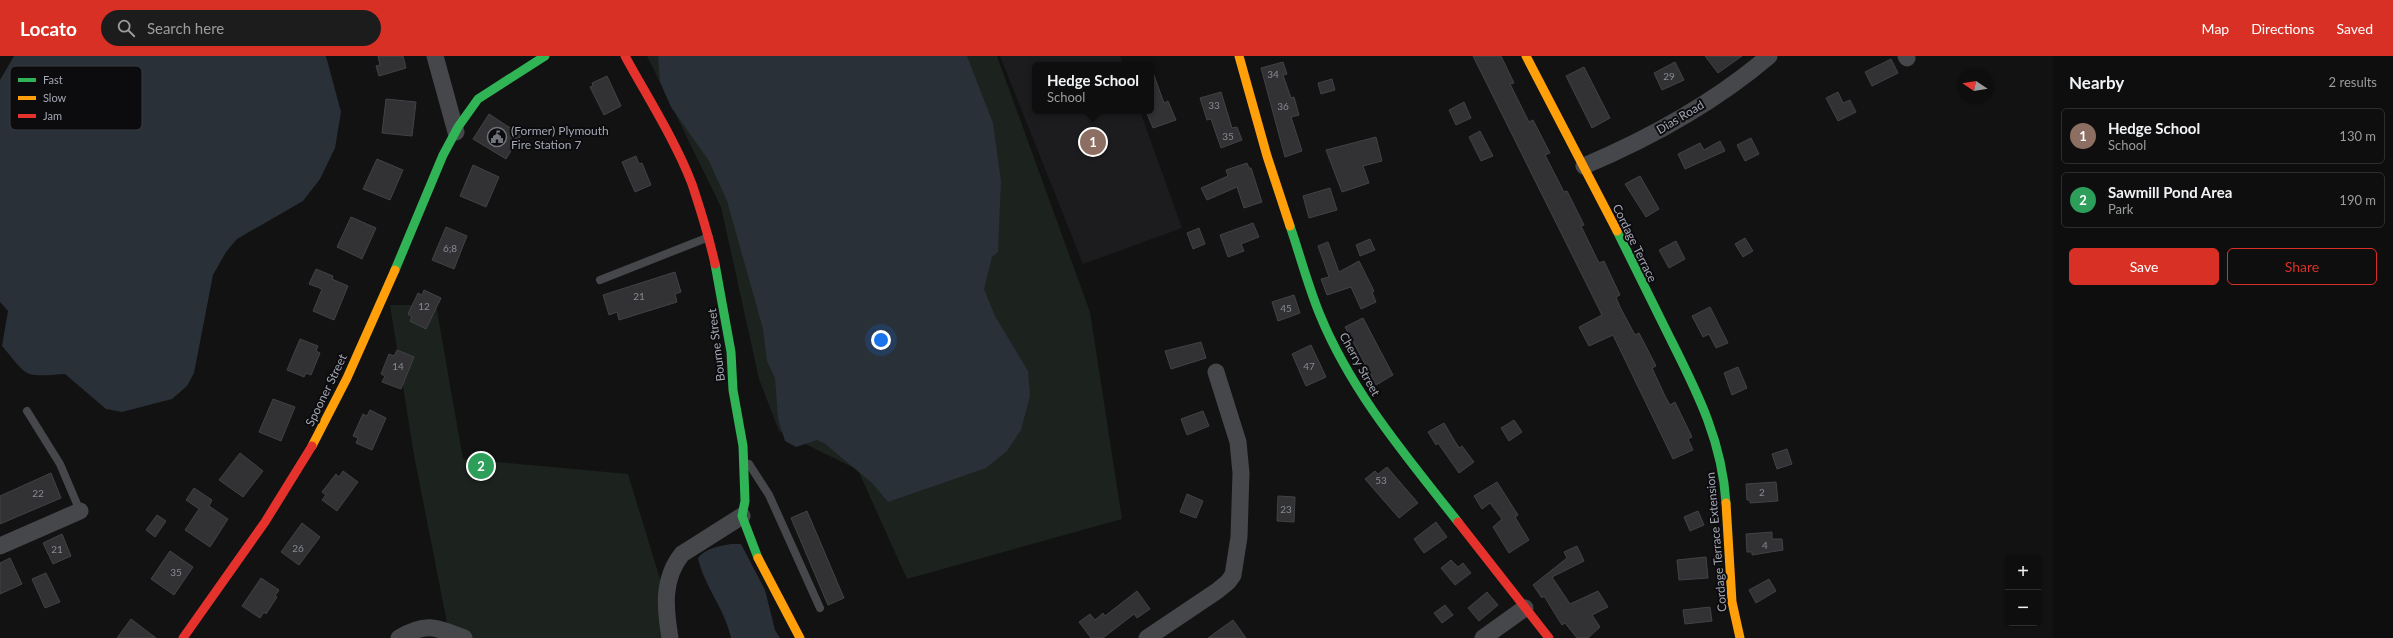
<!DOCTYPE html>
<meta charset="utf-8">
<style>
:root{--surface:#0e0e0e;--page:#1c1c1c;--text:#f1f3f6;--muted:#9b9c9e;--line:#2e2e2e;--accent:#d93025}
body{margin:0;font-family:Lato,sans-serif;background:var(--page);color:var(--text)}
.controls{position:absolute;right:12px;bottom:12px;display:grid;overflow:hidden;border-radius:6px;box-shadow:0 1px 3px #0004}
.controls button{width:36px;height:36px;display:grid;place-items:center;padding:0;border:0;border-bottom:1px solid var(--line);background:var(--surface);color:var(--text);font:20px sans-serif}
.compass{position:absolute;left:1957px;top:12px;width:36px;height:36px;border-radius:50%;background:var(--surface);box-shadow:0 1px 3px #0004;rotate:282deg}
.you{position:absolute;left:881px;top:284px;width:14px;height:14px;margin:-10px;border:3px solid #fff;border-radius:50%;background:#1a73e8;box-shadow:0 0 0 6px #1a73e833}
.badge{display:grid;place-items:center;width:26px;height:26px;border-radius:50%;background:var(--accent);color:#fff;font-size:13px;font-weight:700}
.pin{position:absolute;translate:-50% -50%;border:2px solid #fff;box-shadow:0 1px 4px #0006}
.popup{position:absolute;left:1032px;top:6px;width:122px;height:52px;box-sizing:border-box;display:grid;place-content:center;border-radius:6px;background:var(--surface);filter:drop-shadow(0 1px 3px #0005);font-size:13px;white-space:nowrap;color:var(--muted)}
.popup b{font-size:15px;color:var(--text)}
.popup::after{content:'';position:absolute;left:50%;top:100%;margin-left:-8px;border:8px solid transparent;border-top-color:var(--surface)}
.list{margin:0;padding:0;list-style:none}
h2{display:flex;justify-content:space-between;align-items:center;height:52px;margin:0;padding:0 16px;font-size:17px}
h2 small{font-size:13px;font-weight:400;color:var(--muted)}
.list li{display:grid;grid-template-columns:26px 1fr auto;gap:12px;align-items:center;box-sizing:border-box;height:56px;margin:0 8px 8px;padding:0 8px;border:1px solid var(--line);border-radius:6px}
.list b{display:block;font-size:15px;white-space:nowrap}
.list p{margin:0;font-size:13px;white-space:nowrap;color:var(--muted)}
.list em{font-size:13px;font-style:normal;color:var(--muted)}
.actions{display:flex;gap:8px;padding:12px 16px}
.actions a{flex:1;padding:9px 0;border:1px solid var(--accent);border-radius:6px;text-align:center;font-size:14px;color:var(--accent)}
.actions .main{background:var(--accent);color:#fff}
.icon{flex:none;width:22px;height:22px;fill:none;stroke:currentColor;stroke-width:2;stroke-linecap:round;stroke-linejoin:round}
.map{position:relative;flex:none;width:2053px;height:582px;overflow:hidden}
header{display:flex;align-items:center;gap:24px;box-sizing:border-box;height:56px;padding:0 20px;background:var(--accent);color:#fff}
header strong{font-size:19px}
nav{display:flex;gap:22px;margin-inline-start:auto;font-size:14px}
.search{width:280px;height:36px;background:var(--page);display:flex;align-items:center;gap:10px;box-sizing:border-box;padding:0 14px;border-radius:22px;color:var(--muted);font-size:15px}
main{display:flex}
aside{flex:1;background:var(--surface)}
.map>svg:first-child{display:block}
.built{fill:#1c1c1e}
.green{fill:#1c221d}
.water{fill:#293037}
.building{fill:#323235;stroke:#414246}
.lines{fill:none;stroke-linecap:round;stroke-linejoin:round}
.lane{stroke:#46474b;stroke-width:8}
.street{stroke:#46474b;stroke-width:17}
.fast{stroke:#30b455;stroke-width:9}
.slow{stroke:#ff9f0a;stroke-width:9}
.jam{stroke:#e5322d;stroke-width:9}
.labels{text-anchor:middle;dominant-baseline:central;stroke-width:4;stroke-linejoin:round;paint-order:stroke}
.number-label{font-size:10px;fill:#878a94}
.street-label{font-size:12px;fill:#a3a7b3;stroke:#0c0c0e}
.poi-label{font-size:12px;fill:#a3a7b3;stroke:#0c0c0e;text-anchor:start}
.key{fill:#0c0c0e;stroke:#393a40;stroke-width:1}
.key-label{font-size:11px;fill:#a3a7b3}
</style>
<header>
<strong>Locato</strong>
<div class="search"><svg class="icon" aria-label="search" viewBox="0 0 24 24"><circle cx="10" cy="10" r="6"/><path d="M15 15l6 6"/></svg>Search here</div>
<nav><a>Map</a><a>Directions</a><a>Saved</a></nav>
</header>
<main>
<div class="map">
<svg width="2053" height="582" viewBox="0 0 2053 582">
<rect width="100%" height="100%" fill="#121212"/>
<path class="built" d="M1000 0H1120L1123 9H1035V55H1140L1182 172 1083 208Z"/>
<g class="green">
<path d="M647 0H997L1090 256 1122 463 907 523 858 414 779 375 759 323 721 151Z"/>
<path d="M390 249H436L463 403 628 418 678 582H450L414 399Z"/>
</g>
<g class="water">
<path d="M14 0H326L341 56 335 92 320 123 303 145 237 183 226 196 213 219 194 317 187 330 172 343 122 356 106 353 65 318C23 321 29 322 2 290L8 255 0 246V24Z"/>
<path d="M658 0H967L993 67 1001 125 998 196 992 201 984 233 995 260 1028 315 1030 340 1021 374 1007 395 986 412 888 446 872 427 824 387 817 384 796 391 785 385 778 363 775 322 767 305 763 273 727 145 709 105 671 51 660 26Z"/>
<path d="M731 488H741L765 534 775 574 780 582H731C725 553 704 530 698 502 706 492 719 490 731 488Z"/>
</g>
<g class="building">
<path d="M378 0H403L406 12 379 20 376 10 380 9Z"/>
<path d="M1473 0H1501L1514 27 1510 28 1529 66 1533 64 1550 97 1545 99 1564 136 1567 135 1584 169 1581 170 1599 207 1604 205 1620 239 1616 241 1620 251 1635 279 1639 277 1656 310 1652 312 1665 340 1670 349 1675 346 1692 381 1688 383 1693 394 1673 403 1613 279 1589 290 1579 271 1602 259Z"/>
<path d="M1705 0H1742L1718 17Z"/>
<path d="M1891 3 1898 17 1872 30 1865 16Z"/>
<path d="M1283 6 1287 18 1283 19 1291 42 1294 41 1299 59 1291 61 1302 95 1285 101 1261 12Z"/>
<path d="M1675 6 1684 24 1662 34 1654 17Z"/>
<path d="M1584 11 1610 62 1592 72 1566 20Z"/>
<path d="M1152 14 1164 47 1168 45 1176 64 1153 72 1146 55H1151Z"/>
<path d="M607 20 621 50 604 59 590 31 593 30 592 27Z"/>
<path d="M1332 23 1335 34 1321 38 1318 27Z"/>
<path d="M1221 36 1232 72 1237 71 1242 84 1221 92 1211 63 1207 64 1200 42Z"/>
<path d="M1838 36 1843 47 1850 44 1856 56 1838 65 1826 42Z"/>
<path d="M386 43 416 46 412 80 382 77Z"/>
<path d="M1464 46 1471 62 1456 69 1449 54Z"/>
<path d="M489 58 521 79 506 103 473 83Z"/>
<path d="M1480 75 1493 100 1481 105 1469 81Z"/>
<path d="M1376 81 1382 105 1363 110 1369 127 1342 136 1326 94Z"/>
<path d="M1751 82 1759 98 1745 105 1737 89Z"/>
<path d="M1720 85 1725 95 1685 113 1678 98 1700 87 1704 94Z"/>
<path d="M636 100 639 108 642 107 651 129 635 136 622 106Z"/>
<path d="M377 103 403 114 390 144 363 133Z"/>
<path d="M1247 107 1249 112H1251L1262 146 1244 152 1237 131 1207 144 1201 132 1228 120 1226 114Z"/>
<path d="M473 109 499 121 486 151 460 140Z"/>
<path d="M1640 120 1659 153 1646 161 1625 128Z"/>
<path d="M1330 132 1337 154 1309 162 1303 140Z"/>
<path d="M351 161 376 172 362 203 337 191Z"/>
<path d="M1253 167 1259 181 1241 188 1244 195 1228 201 1220 179Z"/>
<path d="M446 171 467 180 454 213 432 204Z"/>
<path d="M1199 172 1205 188 1193 193 1187 177Z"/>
<path d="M1745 182 1753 195 1743 201 1735 188Z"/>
<path d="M1370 183 1375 194 1360 200 1356 189Z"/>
<path d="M1676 185 1685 203 1669 212 1659 194Z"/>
<path d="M1328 186 1339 216 1359 205 1374 235 1372 236 1376 246 1361 253 1351 231 1327 239 1321 223 1329 221 1318 190Z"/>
<path d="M316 213 333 220 332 223 348 230 334 264 313 255 322 233 309 228Z"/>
<path d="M675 216 681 236 675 238 677 246 619 264 617 256 609 259 603 239Z"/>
<path d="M424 234 441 242 426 273 410 265 412 261 408 258 418 237 422 239Z"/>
<path d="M1294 239 1300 257 1278 265 1272 246Z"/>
<path d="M1710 251 1728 287 1716 292 1709 278 1703 281 1692 260Z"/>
<path d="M1363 262 1393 319 1376 329 1345 271Z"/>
<path d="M300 283 318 290 316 295 320 297 311 319 306 317 304 321 287 314Z"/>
<path d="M1201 286 1206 302 1171 313 1165 295Z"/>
<path d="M1311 289 1326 321 1306 330 1292 298Z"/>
<path d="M397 294 414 301 401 333 382 326 385 320 381 318 389 298 394 300Z"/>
<path d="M1738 311 1747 332 1732 339 1724 317Z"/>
<path d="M273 343 295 351 281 385 259 376Z"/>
<path d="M370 354 386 362 372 394 356 387 358 382 353 380 363 358 367 360Z"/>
<path d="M1203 355 1209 370 1187 379 1181 363Z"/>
<path d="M1514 364 1522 376 1509 385 1501 372Z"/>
<path d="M1444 367 1459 392 1462 390 1474 406 1459 417 1438 387 1436 389 1428 376Z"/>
<path d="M1787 393 1792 408 1777 413 1772 398Z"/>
<path d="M240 397 263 415 243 441 219 424Z"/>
<path d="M1387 411 1418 447 1399 462 1365 423 1375 415 1378 418Z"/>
<path d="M343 415 358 426 337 455 322 444 326 439 322 436 336 418 339 421Z"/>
<path d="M51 417 61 442 0 468V440Z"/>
<path d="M1497 426 1518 459 1515 461 1529 484 1509 497 1493 471 1502 463 1490 447 1482 453 1474 440Z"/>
<path d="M1776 426 1778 445 1750 447V444H1747L1746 428Z"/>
<path d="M194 432 212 444 209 450 228 463 210 491 185 474 199 453 186 444Z"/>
<path d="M1187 438 1203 445 1196 462 1180 456Z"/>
<path d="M1278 440 1295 441 1294 466 1277 465Z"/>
<path d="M807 455 844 542 828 549 791 462Z"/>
<path d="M1698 455 1704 469 1690 475 1684 461Z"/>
<path d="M157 459 166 465 155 481 146 474Z"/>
<path d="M1436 466 1447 481 1424 497 1414 483Z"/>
<path d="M302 467 320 481 299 509 281 496Z"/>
<path d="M1772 476V483H1782L1783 494 1752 499V496H1747L1746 478Z"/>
<path d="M62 478 71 500 53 508 43 487Z"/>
<path d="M1577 490 1584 505 1552 521 1570 548 1598 535 1608 551 1592 559 1600 571 1588 582H1577L1565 567 1562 569 1544 540 1542 542 1533 529 1567 502 1564 496Z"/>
<path d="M170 495 193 511 174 539 151 523Z"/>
<path d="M1706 501 1708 522 1679 524 1677 504Z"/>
<path d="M10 502 22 528 0 538V507Z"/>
<path d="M1451 504 1458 511 1463 507 1471 517 1455 529 1441 512Z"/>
<path d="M46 517 60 546 45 552 32 523Z"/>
<path d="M261 522 279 534 275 540 277 541 266 558 264 556 260 562 242 550Z"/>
<path d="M1769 523 1776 535 1756 547 1749 534Z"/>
<path d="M1137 535 1150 553 1137 562 1134 558 1103 582H1091L1079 566 1090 558 1095 564 1103 557 1105 560Z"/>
<path d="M1487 536 1498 549 1479 565 1468 552Z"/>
<path d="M1445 549 1453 559 1442 567 1434 557Z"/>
<path d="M1710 551 1712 565 1685 568 1683 554Z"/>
<path d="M131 563 156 582H117Z"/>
<path d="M1233 564 1246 582H1208Z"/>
</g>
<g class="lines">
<g class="lane">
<path d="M600 224 709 181"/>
<path d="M27 355 60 408 80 455"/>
<path d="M749 408 769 439 820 552"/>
</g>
<g class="street">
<path d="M435 0 456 76"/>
<path d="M1906 0 1907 2"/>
<path d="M1584 110C1650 82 1714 47 1769 0"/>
<path d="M0 490 80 455"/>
<path d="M399 582C426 566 436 571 464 582"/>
<path d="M670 582C665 552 662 523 682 498L742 460"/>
<path d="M1147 582 1217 535 1228 526 1233 519 1239 481 1241 417 1238 386 1216 316"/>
<path d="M1483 582 1525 552"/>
</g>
<g class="fast">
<path d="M1290 170C1300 199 1308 230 1320 259 1352 337 1407 401 1458 466"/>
<path d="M1617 175C1634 209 1651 244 1668 278 1696 334 1722 383 1726 447"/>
<path d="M715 208 731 296 733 334 743 390 745 445 742 460 758 502"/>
<path d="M395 214 443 99 458 71 478 43 545 0"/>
</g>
<g class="slow">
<path d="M1239 0 1267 100 1290 170"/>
<path d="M1526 0 1617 175"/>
<path d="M312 390 347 322 395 214"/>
<path d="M1726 447 1732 546 1740 582"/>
<path d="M758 502 800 582"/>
</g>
<g class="jam">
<path d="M625 0C648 42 675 84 692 128 701 155 709 181 715 208"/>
<path d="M1458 466 1549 582"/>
<path d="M183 582 265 466 312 390"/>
</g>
</g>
<defs>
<g id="civic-ring" transform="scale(1)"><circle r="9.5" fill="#0c0c0e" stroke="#70737b" stroke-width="1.5"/><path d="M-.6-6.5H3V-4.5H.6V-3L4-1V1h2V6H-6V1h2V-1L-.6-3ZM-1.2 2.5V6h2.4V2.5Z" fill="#70737b"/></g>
</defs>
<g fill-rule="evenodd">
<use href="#civic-ring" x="497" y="81"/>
</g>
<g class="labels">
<g class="number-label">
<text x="1273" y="18">34</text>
<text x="1669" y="20">29</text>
<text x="1214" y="49">33</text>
<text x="1283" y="50">36</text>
<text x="1228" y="80">35</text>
<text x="450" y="192">6;8</text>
<text x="639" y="240">21</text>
<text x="424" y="250">12</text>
<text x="1286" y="252">45</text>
<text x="398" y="310">14</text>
<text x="1309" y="310">47</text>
<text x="1381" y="424">53</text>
<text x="1762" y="436">2</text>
<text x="38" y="437">22</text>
<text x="1286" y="453">23</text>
<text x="1765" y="489">4</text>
<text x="298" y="492">26</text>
<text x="57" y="493">21</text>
<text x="176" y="516">35</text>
</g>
<g class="street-label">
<text transform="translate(1680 61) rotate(-31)">Dias Road</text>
<text transform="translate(1635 187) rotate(64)">Cordage Terrace</text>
<text transform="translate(716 289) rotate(-97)">Bourne Street</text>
<text transform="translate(1360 308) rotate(61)">Cherry Street</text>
<text transform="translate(326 334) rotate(-64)">Spooner Street</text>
<text transform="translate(1716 486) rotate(-95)">Cordage Terrace Extension</text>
</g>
<g class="poi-label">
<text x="511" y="74">(Former) Plymouth<tspan x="511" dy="14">Fire Station 7</tspan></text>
</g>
</g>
<rect x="10" y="10" width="132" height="64" rx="6" class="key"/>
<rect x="18" y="22" width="18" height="4" fill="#30b455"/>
<rect x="18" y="40" width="18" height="4" fill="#ff9f0a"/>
<rect x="18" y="58" width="18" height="4" fill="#e5322d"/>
<g class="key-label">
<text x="43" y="28">Fast</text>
<text x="43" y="46">Slow</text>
<text x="43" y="64">Jam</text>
</g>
</svg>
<div class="controls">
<button>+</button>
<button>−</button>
</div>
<svg class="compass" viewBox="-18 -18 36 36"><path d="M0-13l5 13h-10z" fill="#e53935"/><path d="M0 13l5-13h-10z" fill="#9b9c9e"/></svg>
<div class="you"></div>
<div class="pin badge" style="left:1093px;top:86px;background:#8d6e63">1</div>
<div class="popup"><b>Hedge School</b>School</div>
<div class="pin badge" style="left:481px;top:410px;background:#2e9e5b">2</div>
</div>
<aside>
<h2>Nearby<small>2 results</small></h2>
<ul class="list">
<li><span class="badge" style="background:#8d6e63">1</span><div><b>Hedge School</b><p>School</p></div><em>130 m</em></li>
<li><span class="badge" style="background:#2e9e5b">2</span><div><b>Sawmill Pond Area</b><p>Park</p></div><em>190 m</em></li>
</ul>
<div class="actions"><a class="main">Save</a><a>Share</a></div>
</aside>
</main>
